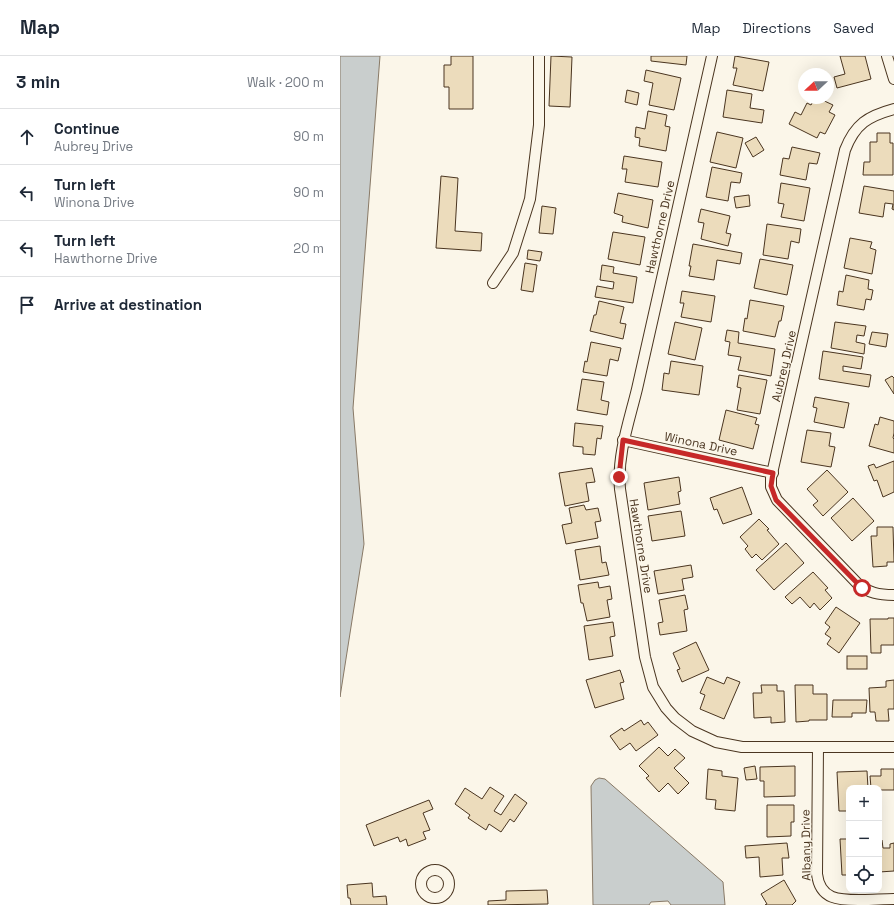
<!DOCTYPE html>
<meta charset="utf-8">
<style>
:root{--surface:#fff;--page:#f2f2f3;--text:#1f2937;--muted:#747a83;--line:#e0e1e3}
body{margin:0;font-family:"Space Grotesk",sans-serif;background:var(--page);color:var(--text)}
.controls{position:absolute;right:12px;bottom:12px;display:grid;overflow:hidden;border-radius:8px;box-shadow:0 4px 16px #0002}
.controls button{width:36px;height:36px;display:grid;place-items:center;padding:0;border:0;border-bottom:1px solid var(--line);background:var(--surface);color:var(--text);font:20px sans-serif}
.compass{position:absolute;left:458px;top:12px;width:36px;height:36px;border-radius:50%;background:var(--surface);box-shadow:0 4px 16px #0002;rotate:248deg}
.stop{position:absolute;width:12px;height:12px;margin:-9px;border:3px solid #c62828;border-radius:50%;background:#fff}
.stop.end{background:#c62828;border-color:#fff;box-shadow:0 1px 4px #0008}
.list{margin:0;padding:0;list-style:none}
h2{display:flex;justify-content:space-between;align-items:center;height:52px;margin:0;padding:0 16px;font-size:17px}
h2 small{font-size:13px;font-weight:400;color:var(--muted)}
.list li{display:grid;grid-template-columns:26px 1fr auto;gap:12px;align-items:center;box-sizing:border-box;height:56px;padding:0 16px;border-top:1px solid var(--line)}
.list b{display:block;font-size:15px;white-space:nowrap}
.list p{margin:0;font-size:13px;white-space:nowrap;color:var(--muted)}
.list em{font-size:13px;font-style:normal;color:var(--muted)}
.icon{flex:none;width:22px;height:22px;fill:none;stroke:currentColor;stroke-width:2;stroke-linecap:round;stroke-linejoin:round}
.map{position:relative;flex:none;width:554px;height:849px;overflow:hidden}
header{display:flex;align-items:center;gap:24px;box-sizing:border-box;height:56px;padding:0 20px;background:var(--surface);border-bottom:1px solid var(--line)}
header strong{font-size:19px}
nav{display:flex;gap:22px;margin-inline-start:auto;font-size:14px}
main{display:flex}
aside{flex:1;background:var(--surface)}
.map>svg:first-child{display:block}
.water{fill:#c9cecd;stroke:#887966}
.building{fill:#ecdcbc;stroke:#4a3520}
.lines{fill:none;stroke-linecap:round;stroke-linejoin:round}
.minor-casing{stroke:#4a3520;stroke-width:12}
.minor{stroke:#fbf6e9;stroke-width:10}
.route{stroke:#c62828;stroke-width:5}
.labels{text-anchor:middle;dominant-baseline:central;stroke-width:3;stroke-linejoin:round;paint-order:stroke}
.street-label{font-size:12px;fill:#4a3520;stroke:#fbf6e9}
</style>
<header>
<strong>Map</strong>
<nav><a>Map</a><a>Directions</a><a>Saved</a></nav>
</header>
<main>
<aside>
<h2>3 min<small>Walk · 200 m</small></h2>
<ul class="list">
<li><svg class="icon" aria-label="ahead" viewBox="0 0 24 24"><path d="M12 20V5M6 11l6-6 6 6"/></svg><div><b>Continue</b><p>Aubrey Drive</p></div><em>90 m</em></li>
<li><svg class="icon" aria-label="left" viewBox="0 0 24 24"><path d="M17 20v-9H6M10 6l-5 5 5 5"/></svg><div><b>Turn left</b><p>Winona Drive</p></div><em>90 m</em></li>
<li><svg class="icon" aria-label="left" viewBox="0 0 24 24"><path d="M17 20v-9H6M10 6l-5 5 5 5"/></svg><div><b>Turn left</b><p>Hawthorne Drive</p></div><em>20 m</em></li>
<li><svg class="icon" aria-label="arrive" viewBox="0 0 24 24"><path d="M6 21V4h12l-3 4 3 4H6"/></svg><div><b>Arrive at destination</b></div></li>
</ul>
</aside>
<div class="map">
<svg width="554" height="849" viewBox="0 0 554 849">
<rect width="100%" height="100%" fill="#fbf6e9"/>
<g class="water">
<path d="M0 0H40L13 352 24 488 0 641Z"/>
<path d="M259 722 265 723 383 826 385 849H331L328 845 311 846 309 849H253L251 730 255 724Z"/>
</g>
<g class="building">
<path d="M111 0H133V53H109V31H104V9H111Z"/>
<path d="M211 0 232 1 230 51 209 50Z"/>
<path d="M311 0H347L346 9 311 5Z"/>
<path d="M395 0 429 6 423 35 393 29 397 12H393Z"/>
<path d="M500 0H525L531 23 497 32 494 21 505 18Z"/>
<path d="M306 14 341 22 334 54 309 49 313 27 304 25Z"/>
<path d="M287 34 299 37 297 49 285 46Z"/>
<path d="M387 34 412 38 410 52 424 54 422 67 383 61Z"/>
<path d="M475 42H478L493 49 489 56 495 59 485 78 480 76 477 82 449 68 455 56 461 59 467 47 471 49Z"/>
<path d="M308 55 327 59 325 70 330 71 326 95 299 90 300 82 295 81 296 71 305 73Z"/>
<path d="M377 76 403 82 396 112 370 106Z"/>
<path d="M537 77H550V87H553V119H523L524 106H530V86H537Z"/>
<path d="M416 81 424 94 413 101 405 87Z"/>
<path d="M452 91 480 97 477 108 469 107 466 124 440 119 443 102 449 103Z"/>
<path d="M284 100 322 106 318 131 285 126 287 113H282Z"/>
<path d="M372 111 402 117 400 127 391 126 388 145 366 141Z"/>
<path d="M101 120 118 122 115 175 142 177 141 195 96 192Z"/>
<path d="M441 127 470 132 464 165 441 161 444 148 438 147Z"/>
<path d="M524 130 554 135V154L552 153 553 148 545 147 543 161 519 157Z"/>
<path d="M278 137 313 144 308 172 282 166 283 160 274 157Z"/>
<path d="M409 139 410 150 396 152 394 141Z"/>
<path d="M202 150 216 152 213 178 199 177Z"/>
<path d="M361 153 390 160 386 177 391 178 388 190 361 183 364 167 358 166Z"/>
<path d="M427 168 461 173 459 187 451 185 448 203 423 199Z"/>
<path d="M273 176 305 181 300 209 268 203Z"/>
<path d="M510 182 532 186 530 192 536 194 532 218 504 212Z"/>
<path d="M353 188 402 197 400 208 377 204 374 224 349 220 351 210H349Z"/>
<path d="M188 194 202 196 200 205 187 203Z"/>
<path d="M420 203 453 209 447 239 414 232Z"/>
<path d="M185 207 197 209 193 236 181 234Z"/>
<path d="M262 209 274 211 273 217 297 221 293 247 255 241 257 230 273 233 274 226 260 224Z"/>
<path d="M506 219 529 224 528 233 533 234 531 244 526 243 524 254 497 249 499 235 503 236Z"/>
<path d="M342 235 375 240 371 266 341 261 344 247H340Z"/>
<path d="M410 244 444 250 441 265H439L435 281 403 275 405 262 407 263Z"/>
<path d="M259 245 284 251 280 267 286 268 283 283 250 275 254 259H256Z"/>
<path d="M335 266 362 272 355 304 328 298Z"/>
<path d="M495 266 526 270 524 280 517 279 516 286 525 288 524 298 491 292Z"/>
<path d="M387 274 399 276 398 287 435 293 431 320 398 314 401 301 388 299 390 286 385 285Z"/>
<path d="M532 276 548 278 546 291 529 288Z"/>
<path d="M251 286 281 292 278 305 270 303 267 320 243 316 245 305 247 306Z"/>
<path d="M483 295 523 301 521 313 503 310V315L531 319 529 331 479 323Z"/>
<path d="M331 305 363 310 359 339 322 334 324 317 329 318Z"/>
<path d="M399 319 427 324 420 358 397 354 401 332 397 331Z"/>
<path d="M552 320 554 322V338L545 324Z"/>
<path d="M242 323 264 326 261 344 269 346 267 359 237 354Z"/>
<path d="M475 341 509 347 504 372 474 366 477 352 473 351Z"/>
<path d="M386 354 417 362 415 368 419 369 413 393 379 384Z"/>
<path d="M540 361 554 365V377L553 382 554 383V397L529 390 535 368 538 369Z"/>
<path d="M235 367 263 370 261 383 257 382 255 399 243 398V391L233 390Z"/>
<path d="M467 374 491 377 489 390 495 391 491 411 461 406Z"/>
<path d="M554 405V436L543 441 537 424 534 425 528 410 534 408 536 412Z"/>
<path d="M252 412 255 426 246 427 249 445 225 450 219 417Z"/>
<path d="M487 414 508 436 483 460 473 449 478 445 467 433Z"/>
<path d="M339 421 341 435 338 436 340 448 308 454 304 427Z"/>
<path d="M402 431 412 458 383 468 377 453 374 454 370 442Z"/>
<path d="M513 442 534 465 512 485 491 462Z"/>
<path d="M244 449 246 454 258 452 261 465 255 466 258 482 226 488 222 469 232 467 229 452Z"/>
<path d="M341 455 345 480 312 485 308 460Z"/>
<path d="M419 463 429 473 427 474 439 488 422 504 416 498 412 502 405 493 408 490 400 481Z"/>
<path d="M537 471H553L554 506H547V510L533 511 531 480H537Z"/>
<path d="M446 487 464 507 434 534 416 514Z"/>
<path d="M260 490 262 507 266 506 269 519 240 524 235 494Z"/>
<path d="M351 509 353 521 342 523 344 534 318 538 314 515Z"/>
<path d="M473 516 488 532 485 534 492 542 480 554 474 547 470 552 460 541 452 548 445 541Z"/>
<path d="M258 526 259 532 270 530 272 543 267 544 270 561 247 565 243 547H241L238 529Z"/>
<path d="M345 539 348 553 344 554 347 575 320 579 318 567 323 566 319 544Z"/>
<path d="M496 551 520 567 499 597 487 588 491 582 485 578 490 571 485 567Z"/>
<path d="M548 562H554V589H541V597H531L530 563H548Z"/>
<path d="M273 566 275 580 270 581 273 600 249 604 244 570Z"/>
<path d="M356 586 369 614 342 626 337 614 340 613 333 597Z"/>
<rect x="507" y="600" width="20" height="13"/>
<path d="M280 614 284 626 280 627 284 643 255 652 246 624Z"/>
<path d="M367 621 384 628 387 621 400 626 384 663 360 653 365 639 360 637Z"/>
<path d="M554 624V653H548L549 665H536L535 656H530L529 632 546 631V625Z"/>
<path d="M421 629H437V635H444L445 666 431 667V661L414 662 413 637H422Z"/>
<path d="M455 629H473V638H487V664H469V665L456 666Z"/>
<path d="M493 644H527L526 657H512V661H492Z"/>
<path d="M301 664 304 669 308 666 318 679 296 695 290 687 280 694 270 680 282 672 284 675Z"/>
<path d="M319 691 328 700 335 693 345 702 334 712 349 727 338 738 328 727 319 736 306 722 309 720 299 710Z"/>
<path d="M415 710 417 723 406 724 404 712Z"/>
<path d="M455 710V740L424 741V725H420V711Z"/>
<path d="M368 713 382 715V720L398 722 395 755 375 753 376 744 366 743Z"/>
<path d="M541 713H554V734H539V732H531L530 720H541Z"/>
<path d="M527 715 528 732H509V755H499L497 716Z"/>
<path d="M150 731 164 740 154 755 161 759 175 738 187 747 174 766 170 763 161 776 149 768 146 774 128 762 130 759 115 748 125 732 142 743Z"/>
<path d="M89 744 93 753 83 757 90 774 83 776 86 783 68 790 66 783 60 786 58 781 34 790 26 769Z"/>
<path d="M427 749H454V766H451V780L427 781Z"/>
<path d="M500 783H509V819H502Z"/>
<path d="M539 784H542L543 792H550V788L554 787V815L539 816Z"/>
<path d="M447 787 449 802H442L443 819 420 821 419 801 406 802 405 790Z"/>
<path d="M444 824 456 845 452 849H425L427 848 421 838Z"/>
<path d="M32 827 33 841 46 840 47 849H11L10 842H8L7 829Z"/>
<path d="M207 834 208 848 148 849V845L166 844V835Z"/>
</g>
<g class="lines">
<g class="minor-casing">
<g id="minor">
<path d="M372 0 297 333C289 366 277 399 280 433L305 601 313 631 326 652 335 662 352 675 376 686 402 691H554"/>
<path d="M547 0 554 23"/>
<path d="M554 53C528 60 515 68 505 94L431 422V431L437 444 517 527C528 537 539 539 554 539"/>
<path d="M153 227 173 197 190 143 199 69V0"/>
<path d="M283 384 433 417"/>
<path d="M478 691 477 818C480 845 501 844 522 844 533 844 543 843 554 843"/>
<circle cx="95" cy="828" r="14"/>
</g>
</g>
<use href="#minor" class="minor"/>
</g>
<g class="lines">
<path class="route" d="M279 421 283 384 433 417 431 430 436 444 522 532"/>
</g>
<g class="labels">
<g class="street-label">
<text transform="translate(320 171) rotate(-77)">Hawthorne Drive</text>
<text transform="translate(444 310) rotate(-77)">Aubrey Drive</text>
<text transform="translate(361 388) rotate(12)">Winona Drive</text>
<text transform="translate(301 490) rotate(81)">Hawthorne Drive</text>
<text transform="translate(466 789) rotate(-91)">Albany Drive</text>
</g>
</g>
</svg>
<div class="controls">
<button>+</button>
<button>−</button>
<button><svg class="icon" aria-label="locate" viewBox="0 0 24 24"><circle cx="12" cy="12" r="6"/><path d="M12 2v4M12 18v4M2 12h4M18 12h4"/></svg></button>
</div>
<svg class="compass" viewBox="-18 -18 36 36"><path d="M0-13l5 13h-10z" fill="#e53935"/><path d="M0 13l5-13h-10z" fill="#747a83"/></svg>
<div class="stop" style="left:522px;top:532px"></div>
<div class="stop end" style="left:279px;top:421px"></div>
</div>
</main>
